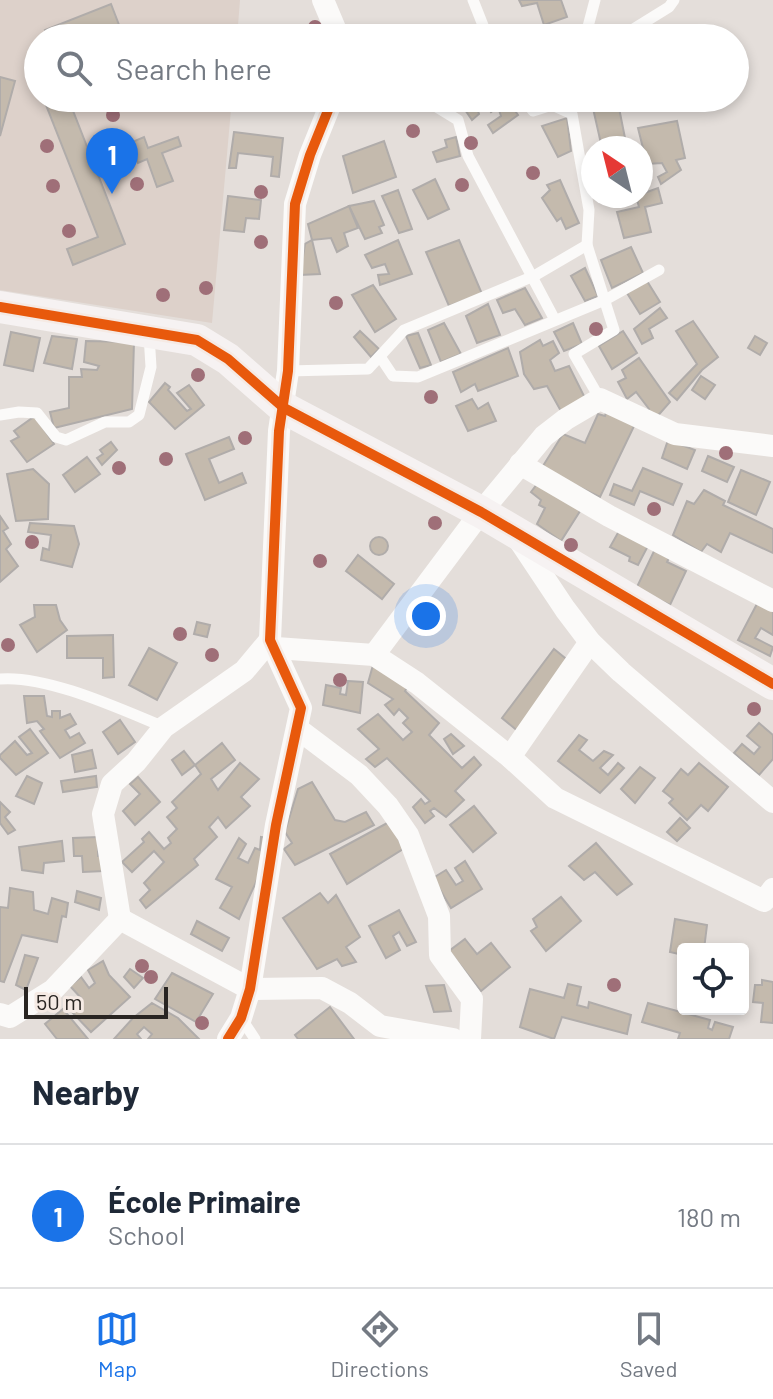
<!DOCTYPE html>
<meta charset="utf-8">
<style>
:root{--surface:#fff;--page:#f6f6f7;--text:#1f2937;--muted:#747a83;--line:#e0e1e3;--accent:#1a73e8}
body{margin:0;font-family:Barlow,sans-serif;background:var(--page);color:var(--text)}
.controls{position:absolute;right:24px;bottom:24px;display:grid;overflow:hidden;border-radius:8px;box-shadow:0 4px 12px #0003}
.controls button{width:72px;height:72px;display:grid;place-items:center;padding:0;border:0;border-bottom:2px solid var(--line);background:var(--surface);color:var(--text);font:40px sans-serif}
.compass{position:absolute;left:581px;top:136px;width:72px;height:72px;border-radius:50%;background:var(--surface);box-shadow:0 4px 12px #0003;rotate:325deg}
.scale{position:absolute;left:24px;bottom:20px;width:144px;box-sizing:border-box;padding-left:8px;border:4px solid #292522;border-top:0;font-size:22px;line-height:28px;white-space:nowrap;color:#292522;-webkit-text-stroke:6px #f5eae4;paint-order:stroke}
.you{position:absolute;left:426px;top:616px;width:28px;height:28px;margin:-20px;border:6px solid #fff;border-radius:50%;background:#1a73e8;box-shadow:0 0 0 12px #1a73e833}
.badge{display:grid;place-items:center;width:52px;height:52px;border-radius:50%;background:var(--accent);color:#fff;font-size:26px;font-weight:700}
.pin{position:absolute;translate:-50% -66px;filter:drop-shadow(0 2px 4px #0008)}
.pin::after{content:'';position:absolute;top:42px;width:28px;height:24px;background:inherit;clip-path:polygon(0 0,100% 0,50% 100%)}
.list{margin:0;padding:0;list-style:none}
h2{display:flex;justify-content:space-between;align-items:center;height:104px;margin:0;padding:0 32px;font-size:34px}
h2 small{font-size:26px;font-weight:400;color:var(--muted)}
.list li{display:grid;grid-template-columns:52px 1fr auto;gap:24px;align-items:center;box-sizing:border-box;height:144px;padding:0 32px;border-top:2px solid var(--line)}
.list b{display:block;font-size:30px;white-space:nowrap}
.list p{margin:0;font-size:26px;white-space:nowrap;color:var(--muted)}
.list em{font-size:26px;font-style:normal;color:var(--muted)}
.icon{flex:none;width:44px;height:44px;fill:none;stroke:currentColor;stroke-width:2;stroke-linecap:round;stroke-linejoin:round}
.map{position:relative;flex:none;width:773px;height:1039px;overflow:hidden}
.search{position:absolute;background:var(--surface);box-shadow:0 4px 12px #0003;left:24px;right:24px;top:24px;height:88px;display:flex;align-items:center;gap:20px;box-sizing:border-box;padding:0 28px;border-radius:44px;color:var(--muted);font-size:30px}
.sheet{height:248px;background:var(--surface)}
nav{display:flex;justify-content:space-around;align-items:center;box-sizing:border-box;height:112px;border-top:2px solid var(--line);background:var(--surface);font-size:22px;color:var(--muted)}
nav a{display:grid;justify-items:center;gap:4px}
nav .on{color:var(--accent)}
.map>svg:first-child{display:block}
.built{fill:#ddd1ca}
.building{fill:#c4baad;stroke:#b0acaa;stroke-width:2}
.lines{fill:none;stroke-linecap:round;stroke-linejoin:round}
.lane{stroke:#fbfaf9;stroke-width:11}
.street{stroke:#fbfaf9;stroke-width:22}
.secondary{stroke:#f6f2f2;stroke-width:32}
.cycleway-casing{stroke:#f5eae4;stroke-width:15}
.cycleway{stroke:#e8590c;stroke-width:10}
.tree{fill:#9f6f78}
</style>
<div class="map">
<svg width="773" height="1039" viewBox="0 0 773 1039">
<rect width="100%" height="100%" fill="#e4deda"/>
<path class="built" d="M0 0H240L237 38H38V98H232L212 323 0 290Z"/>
<g class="building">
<path d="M519 0H561L567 17 544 25 537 3 522 6Z"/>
<path d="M111 4 124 38H96L95 35 89 38H48L45 30Z"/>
<path d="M0 77 15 81 0 136Z"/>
<path d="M63 98H68L125 244 73 265 67 249 98 237 46 105Z"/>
<path d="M467 98H506L518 115 493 133 488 125 501 116 498 107 491 112 483 101 476 105 479 114 472 120 459 101Z"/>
<path d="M617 98 627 148H602L592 104Z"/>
<path d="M689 98H724L723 104 688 101Z"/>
<path d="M567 118 571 151 558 157 542 126Z"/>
<path d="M677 121 685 158 676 160 681 170 661 184 658 177 667 172 662 163 647 164 638 128Z"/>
<path d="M234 132 283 138 279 177 271 176 273 157 238 153 236 168H229Z"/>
<path d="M144 137 148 148 178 137 181 146 162 153 173 181 157 187 147 159 138 163 130 143Z"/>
<path d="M456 137 460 156 437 162 433 152 447 147 445 140Z"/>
<path d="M384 141 396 177 353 193 343 156Z"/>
<path d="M435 179 449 209 428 219 413 190Z"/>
<path d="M560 180 579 223 566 229 561 218 557 221 542 198 550 190 547 185Z"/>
<path d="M658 188 662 203 645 207 651 232 624 238 617 212 639 207 636 196Z"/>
<path d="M398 190 412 229 399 233 382 196Z"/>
<path d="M228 196 261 200 259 219 246 218 244 232 224 230Z"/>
<path d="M374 201 384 225 379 227 382 233 365 239 349 206Z"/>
<path d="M349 206 358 228 344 233 348 246 337 252 331 238 312 240 308 224Z"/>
<path d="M312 240 320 274 300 275 305 244Z"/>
<path d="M398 240 412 274 380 285 378 275 389 274 385 264 372 268 365 255Z"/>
<path d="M459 240 482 294 449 306 426 252Z"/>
<path d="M631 247 643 273 612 288 601 260Z"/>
<path d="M585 268 598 296 585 301 571 276Z"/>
<path d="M647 281 660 302 640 314 627 293Z"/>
<path d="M373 285 396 319 375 332 352 295Z"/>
<path d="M525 288 542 318 525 325 515 309 503 313 497 300Z"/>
<path d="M488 304 500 335 477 343 466 316Z"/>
<path d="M660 308 667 318 649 329 653 338 642 344 634 329Z"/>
<path d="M693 321 718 357 702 370 677 400 669 393 697 364 676 331Z"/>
<path d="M444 323 461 354 441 362 428 330Z"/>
<path d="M573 323 582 344 564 351 554 332Z"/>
<path d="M360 331 379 349 371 357 354 337Z"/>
<path d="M623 331 637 353 612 369 599 346Z"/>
<path d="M11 332 40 338 33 371 4 365Z"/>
<path d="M418 333 431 365 420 368 406 336Z"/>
<path d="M52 336 77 339 72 369 44 363Z"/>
<path d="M755 336 767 343 760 355 748 348Z"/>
<path d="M540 340 543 346 553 341 559 353 550 360 555 371 569 366 586 400 562 413 547 386 534 389 524 374 520 352Z"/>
<path d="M86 341 134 342 132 409 54 428 50 412 69 408V377H82L81 369 97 370 99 366 84 362Z"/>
<path d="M508 348 518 376 478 391 475 384 461 392 453 372Z"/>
<path d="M639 358 670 402 655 419 645 414 649 409 636 392 627 399 618 382 626 378 622 370Z"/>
<path d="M701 376 715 385 705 399 692 390Z"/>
<path d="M165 383 170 387 168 390 187 411 191 409 177 393 189 385 204 405 175 429 149 402Z"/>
<path d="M472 399 478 409 488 403 496 421 468 431 456 406Z"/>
<path d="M607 409 636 422 600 497 541 469 563 434 585 443 598 414 605 416Z"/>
<path d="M35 416 54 444 27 462 11 441 19 437 14 431Z"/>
<path d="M229 437 234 449 209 459 219 483 242 473 246 483 205 500 186 454Z"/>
<path d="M668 440 695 450 687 469 662 458Z"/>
<path d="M111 442 117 450 102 465 97 458 103 454 100 450Z"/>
<path d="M708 456 734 467 727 482 702 471Z"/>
<path d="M87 457 100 474 75 492 63 475Z"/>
<path d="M643 468 682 484 673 505 640 491 634 505 610 495 614 484 632 491Z"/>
<path d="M33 469 49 484 48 519 16 521 7 474Z"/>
<path d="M741 470 770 482 756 515 728 502Z"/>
<path d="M537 484 582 508 561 541 537 524 545 508 539 505 541 500 531 492Z"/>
<path d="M704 490 725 501 723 505 773 529V553L730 533 721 552 707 544 701 552 673 535 687 501 694 504Z"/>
<path d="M0 516 8 528 3 531 11 544 6 549 18 566 0 582Z"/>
<path d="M30 523 74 526 79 544 72 567 41 560 43 548 49 550 51 535 28 532Z"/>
<path d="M619 531 649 544 638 565 629 561 630 557 610 547Z"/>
<circle cx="379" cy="546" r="9"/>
<path d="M655 549 670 556 667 562 686 571 670 605 636 589Z"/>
<path d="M358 555 394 584 382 599 346 571Z"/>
<path d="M759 600 773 608V635L761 628 755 638 773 647 770 656 738 640Z"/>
<path d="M34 605H56L60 620 67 630 37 652 20 625 35 617Z"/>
<path d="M197 622 210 625 207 637 194 634Z"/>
<path d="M113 635 114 677 103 678V658H67V636Z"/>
<path d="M149 648 177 663 157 700 129 685Z"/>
<path d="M554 649 570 662 519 732 502 718Z"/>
<path d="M373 665 408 686 405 691 439 723 429 735 462 768 474 757 481 765 455 791 464 800 446 817 434 808 430 811 434 816 425 823 413 807 421 799 425 804 430 801 387 758 375 767 366 759 379 749 358 729 378 714 403 740 412 732 403 723 408 718 399 709 394 715 385 705 393 699 368 683Z"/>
<path d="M348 681 363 682 360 713 323 705 326 685 341 688 340 694 346 695Z"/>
<path d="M24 696H44L47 716 52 717V711H60V718L70 714 76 724 65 730 70 738 79 733 85 743 60 758 40 731 44 729 37 721 27 723Z"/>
<path d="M120 720 135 742 118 754 103 732Z"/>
<path d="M759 723 773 735V759L759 775 734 753 742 744 754 754 760 747 747 736Z"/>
<path d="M30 729 48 753 16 775 0 758V755L15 741 27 755 32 753 19 737Z"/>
<path d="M451 734 464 746 453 754 444 739Z"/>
<path d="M579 735 587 740 579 750 593 761 604 751 613 755 600 768 608 775 618 763 624 768 600 793 558 761Z"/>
<path d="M222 743 235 760 211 779 218 790 240 763 259 779 241 797 250 806 226 828 218 817 209 827 217 837 194 859 198 865 146 908 140 900 150 890 144 883 164 862 154 851 132 872 122 862 144 842 142 839 149 832 164 849 171 843 168 838 177 829 167 817 177 808 172 802 201 774 195 765Z"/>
<path d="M92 750 96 768 75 772 72 755Z"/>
<path d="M184 751 195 765 182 775 172 760Z"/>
<path d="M699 763 728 787 708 811 701 805 687 820 669 803 673 799 663 791 681 769 688 775Z"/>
<path d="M640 767 655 778 635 803 621 789Z"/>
<path d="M27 776 42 783 34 804 16 796Z"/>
<path d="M96 776 97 787 63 792 61 781Z"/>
<path d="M138 777 160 802 135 825 123 811 140 794 130 784Z"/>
<path d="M312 782 335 820 345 822 366 812 374 825 295 865 284 849 292 843 285 832 298 789Z"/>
<path d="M0 802 10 812 5 817 15 830 8 834 0 823Z"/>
<path d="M474 806 496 833 473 852 450 825Z"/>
<path d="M680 818 690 828 677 841 667 832Z"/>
<path d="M391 821 403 849 347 884 330 854Z"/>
<path d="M98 837V856L107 855 104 871 83 872 82 856H74L73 838Z"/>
<path d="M261 837 268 838 262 869 239 919 220 908 232 887 216 879 239 838 246 844 238 858 248 863 255 848 260 850Z"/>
<path d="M62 841 64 861 44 863 43 873 22 870 19 847Z"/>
<path d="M596 843 632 884 617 895 595 872 584 880 569 866Z"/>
<path d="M465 861 482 889 451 908 433 878 446 870 456 885 463 881 455 868Z"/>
<path d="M10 888 33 892 34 910 48 914 52 898 68 903 66 917 62 916 57 942 22 935 4 982 0 981V907L8 908Z"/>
<path d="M77 891 101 898 99 910 75 902Z"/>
<path d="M320 893 328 903 336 895 360 937 346 947 356 962 342 966 337 959 317 969 283 918Z"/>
<path d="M561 897 581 921 546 951 531 931 537 927 533 919Z"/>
<path d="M399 910 416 942 407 946 399 932 393 936 400 950 386 958 369 926Z"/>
<path d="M675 919 707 925 704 949H683V955L670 952Z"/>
<path d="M197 921 229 938 222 951 191 934Z"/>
<path d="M465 939 477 954 491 943 510 967 481 991 449 951Z"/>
<path d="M25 955 38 958 26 990 16 985Z"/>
<path d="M103 961 109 975 130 997 91 1032 70 1010 82 999 70 986 81 977 89 988 95 983 88 970Z"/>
<path d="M130 969 143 978 134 988 124 977Z"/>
<path d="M172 973 213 994 196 1022 155 999Z"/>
<path d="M762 980 773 982V1023L761 1022 763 1003 753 1002 755 985H762Z"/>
<path d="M568 984 581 987 577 1005 588 1008 589 1002 631 1015 627 1034 562 1017 554 1039 520 1027 530 989 564 998Z"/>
<path d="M444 985 451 1011 434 1012 426 986Z"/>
<path d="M152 1003 178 1018 199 1039H148L152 1034 144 1027 137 1034 141 1039H114L133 1018Z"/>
<path d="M648 1003 710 1020 708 1028 712 1030 715 1022 733 1027 729 1039H678L680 1033 642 1022Z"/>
<path d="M330 1007 354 1039H298L295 1035Z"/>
<path d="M63 1009 88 1039H57L45 1024Z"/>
</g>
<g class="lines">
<g class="lane">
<path d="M473 0 488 38"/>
<path d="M585 38 595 0"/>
<path d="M619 38 669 7 674 0"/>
<path d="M422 98 458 120 468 156 555 320"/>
<path d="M523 98 533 111 552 105 572 114 589 210 587 245 614 330 574 354 600 399"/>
<path d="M381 358 393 376 418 377 605 300 659 270"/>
<path d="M288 371 368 369 404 330 534 276 587 245"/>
<path d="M0 415 19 412 37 413 56 437 66 440 105 422H129L139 415 151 367 149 335"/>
<path d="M0 679C47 675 120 709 164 727"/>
<path d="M241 1018 255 1039"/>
</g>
<g class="street">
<path d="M323 0 339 38"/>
<path d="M520 464 609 516 773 601"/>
<path d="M517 537 565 609 590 642 621 672 773 802"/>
<path d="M276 648 374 655 417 683 510 757 555 798 764 901 773 889"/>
<path d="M374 655 481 512 544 436 566 419 600 399 675 434 773 446"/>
<path d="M298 729 359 775 388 806 408 835 439 916 440 955 472 999 470 1039"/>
<path d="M510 757 590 642"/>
<path d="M120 919 103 814 112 784 136 762 164 727 244 671 270 640"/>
<path d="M0 1014 10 1017 53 990 120 919 250 989 322 988 350 1003 380 1026 453 1039"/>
<path d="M228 1039 241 1018 250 989 276 825 301 708 270 640 279 431 288 371 295 204 310 155 333 98"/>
</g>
<path class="secondary" d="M0 307 197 340 228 359 284 408 481 512 773 684"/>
<g class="cycleway-casing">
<g id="cycleway">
<path d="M0 307 197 340 228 359 284 408 481 512 773 684"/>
<path d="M228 1039 241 1018 250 989 276 825 301 708 270 640 279 431 288 371 295 204 310 155 333 98"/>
</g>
</g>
<use href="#cycleway" class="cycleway"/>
</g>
<g class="tree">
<circle cx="315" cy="27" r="7"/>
<circle cx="113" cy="115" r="7"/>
<circle cx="413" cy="131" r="7"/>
<circle cx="471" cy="143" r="7"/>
<circle cx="47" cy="146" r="7"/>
<circle cx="533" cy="173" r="7"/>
<circle cx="137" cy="184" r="7"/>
<circle cx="462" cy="185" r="7"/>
<circle cx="53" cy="186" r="7"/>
<circle cx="261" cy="192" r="7"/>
<circle cx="69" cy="231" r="7"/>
<circle cx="261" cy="242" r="7"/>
<circle cx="206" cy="288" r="7"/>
<circle cx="163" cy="295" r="7"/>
<circle cx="336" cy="303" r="7"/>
<circle cx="596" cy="329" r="7"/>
<circle cx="198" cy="375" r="7"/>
<circle cx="431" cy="397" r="7"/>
<circle cx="245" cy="438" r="7"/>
<circle cx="726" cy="453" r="7"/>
<circle cx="166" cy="459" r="7"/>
<circle cx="119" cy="468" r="7"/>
<circle cx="654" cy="509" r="7"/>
<circle cx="435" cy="523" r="7"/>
<circle cx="32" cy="542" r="7"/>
<circle cx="571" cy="545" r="7"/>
<circle cx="320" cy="561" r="7"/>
<circle cx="180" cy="634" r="7"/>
<circle cx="8" cy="645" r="7"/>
<circle cx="212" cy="655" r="7"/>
<circle cx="340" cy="680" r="7"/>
<circle cx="754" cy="709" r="7"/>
<circle cx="142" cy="966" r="7"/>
<circle cx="151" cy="977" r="7"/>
<circle cx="614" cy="985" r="7"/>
<circle cx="202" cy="1023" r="7"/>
</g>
</svg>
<div class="controls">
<button><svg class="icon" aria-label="locate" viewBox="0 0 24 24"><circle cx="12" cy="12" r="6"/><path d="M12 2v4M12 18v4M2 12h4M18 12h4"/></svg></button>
</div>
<svg class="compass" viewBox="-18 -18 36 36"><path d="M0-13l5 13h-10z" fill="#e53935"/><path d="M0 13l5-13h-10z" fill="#747a83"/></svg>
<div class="scale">50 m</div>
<div class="you"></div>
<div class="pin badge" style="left:112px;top:194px">1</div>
<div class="search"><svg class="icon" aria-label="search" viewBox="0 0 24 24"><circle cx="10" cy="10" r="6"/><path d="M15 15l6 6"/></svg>Search here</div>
</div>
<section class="sheet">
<h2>Nearby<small></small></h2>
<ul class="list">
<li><span class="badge">1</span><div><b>École Primaire</b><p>School</p></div><em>180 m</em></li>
</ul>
</section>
<nav>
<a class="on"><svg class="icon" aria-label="map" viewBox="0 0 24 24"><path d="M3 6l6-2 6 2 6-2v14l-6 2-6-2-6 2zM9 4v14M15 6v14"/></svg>Map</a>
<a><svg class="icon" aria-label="directions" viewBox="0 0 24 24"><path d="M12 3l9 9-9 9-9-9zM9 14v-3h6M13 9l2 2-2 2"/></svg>Directions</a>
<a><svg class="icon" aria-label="saved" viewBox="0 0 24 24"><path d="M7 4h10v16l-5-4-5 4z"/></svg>Saved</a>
</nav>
